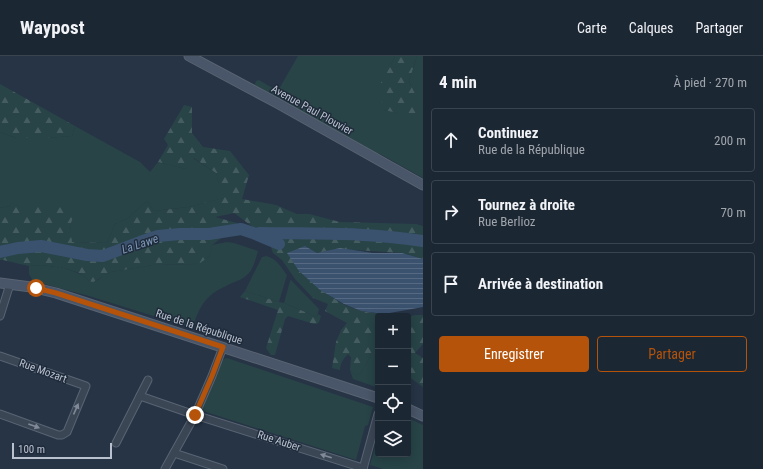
<!DOCTYPE html>
<html lang="fr">
<meta charset="utf-8">
<style>
:root{--surface:#1c2734;--page:#293340;--text:#f1f3f6;--muted:#a0a5ac;--line:#3a444f;--accent:#b45309}
body{margin:0;font-family:"Roboto Condensed",sans-serif;background:var(--page);color:var(--text)}
.controls{position:absolute;right:12px;bottom:12px;display:grid;overflow:hidden;border-radius:4px;box-shadow:0 2px 10px #0003}
.controls button{width:36px;height:36px;display:grid;place-items:center;padding:0;border:0;border-bottom:1px solid var(--line);background:var(--surface);color:var(--text);font:20px sans-serif}
.scale{position:absolute;left:12px;bottom:10px;width:100px;box-sizing:border-box;padding-left:4px;border:2px solid #b9c1ce;border-top:0;font-size:11px;line-height:14px;white-space:nowrap;color:#b9c1ce;-webkit-text-stroke:3px #1f2b3b;paint-order:stroke}
.stop{position:absolute;width:12px;height:12px;margin:-9px;border:3px solid #b45309;border-radius:50%;background:#fff}
.stop.end{background:#b45309;border-color:#fff;box-shadow:0 1px 4px #0008}
.list{margin:0;padding:0;list-style:none}
h2{display:flex;justify-content:space-between;align-items:center;height:52px;margin:0;padding:0 16px;font-size:17px}
h2 small{font-size:13px;font-weight:400;color:var(--muted)}
.list li{display:grid;grid-template-columns:26px 1fr auto;gap:12px;align-items:center;box-sizing:border-box;height:64px;margin:0 8px 8px;padding:0 8px;border:1px solid var(--line);border-radius:4px}
.list b{display:block;font-size:15px;white-space:nowrap}
.list p{margin:0;font-size:13px;white-space:nowrap;color:var(--muted)}
.list em{font-size:13px;font-style:normal;color:var(--muted)}
.actions{display:flex;gap:8px;padding:12px 16px}
.actions a{flex:1;padding:9px 0;border:1px solid var(--accent);border-radius:4px;text-align:center;font-size:14px;color:var(--accent)}
.actions .main{background:var(--accent);color:#fff}
.icon{flex:none;width:22px;height:22px;fill:none;stroke:currentColor;stroke-width:2;stroke-linecap:round;stroke-linejoin:round}
.map{position:relative;flex:none;width:423px;height:413px;overflow:hidden}
header{display:flex;align-items:center;gap:24px;box-sizing:border-box;height:56px;padding:0 20px;background:var(--surface);border-bottom:1px solid var(--line)}
header strong{font-size:19px}
nav{display:flex;gap:22px;margin-inline-start:auto;font-size:14px}
main{display:flex}
aside{flex:1;background:var(--surface)}
.map>svg:first-child{display:block}
.green{fill:#284447}
.forest{fill:url(#forest-firs)}
.water{fill:url(#water-rules)}
.lines{fill:none;stroke-linecap:round;stroke-linejoin:round}
.river{stroke:#3b526f;stroke-width:12}
.street-casing{stroke:#596472;stroke-width:9}
.secondary-casing{stroke:#596472;stroke-width:11}
.street{stroke:#3b4655;stroke-width:7}
.secondary{stroke:#495568;stroke-width:9}
.oneway{fill:#808a98}
.route{stroke:#b45309;stroke-width:5}
.labels{text-anchor:middle;dominant-baseline:central;stroke-width:3;stroke-linejoin:round;paint-order:stroke}
.street-label{font-size:11px;fill:#b9c1ce;stroke:#1f2b3b}
.water-label{font-size:12px;font-style:italic;fill:#7e98b7;stroke:#1f2b3b}
</style>
<header>
<strong>Waypost</strong>
<nav><a>Carte</a><a>Calques</a><a>Partager</a></nav>
</header>
<main>
<div class="map">
<svg width="423" height="413" viewBox="0 0 423 413">
<defs>
<pattern id="forest-firs" width="22" height="20" patternUnits="userSpaceOnUse"><rect width="22" height="20" fill="#284447"/><path d="M5 1l3.5 6h-7zM16 11l3.5 6h-7z" fill="#455d60"/></pattern>
<pattern id="water-rules" width="6" height="5" patternUnits="userSpaceOnUse"><rect width="6" height="5" fill="#3b526f"/><path d="M0 2.5h6" fill="none" stroke="#556982"/></pattern>
</defs>
<rect width="100%" height="100%" fill="#263446"/>
<g class="green">
<path d="M298 0H395L391 9 384 54 404 58 414 36 409 25 417 0H423V122L382 99 370 95 254 30 256 25 259 24 276 34 279 33Z"/>
<path d="M75 70 140 106 150 116 158 106 186 113 193 102 216 117 224 142 189 151 154 155 147 145 127 163 115 168 107 187 71 186 70 169 11 150 0 152V76L16 82H46L72 80Z"/>
<path d="M227 186 234 187 258 195C256 202 253 214 248 218 243 224 233 226 226 230 204 240 200 251 192 272L89 240 33 225 29 218V210L42 209 64 212 83 219 89 225 98 224 103 220 111 216 153 209 195 208 207 202 210 199 212 189Z"/>
<path d="M266 200C276 202 281 211 287 219L279 246 245 235 262 201Z"/>
<path d="M291 224 319 253 317 261 284 247 290 225Z"/>
<path d="M373 295H378V315C375 320 379 326 376 331L353 323 350 314 355 319 361 317Z"/>
<path d="M227 302 373 351 368 369 365 370 356 404 203 355 202 353 222 305 224 303Z"/>
<path d="M408 362 423 369V413H383L370 409 378 380V398H408Z"/>
</g>
<g class="forest">
<path d="M395 0H417L409 25 422 53 420 62 384 54 378 32 391 9Z"/>
<path d="M0 28 75 70 72 80 46 82H16L0 76Z"/>
<path d="M184 49 192 51V77L203 91 230 95 249 119 242 143 276 149 297 158H309L340 166 416 168 423 170V203L402 197 338 193 317 197 305 190 299 215C317 231 339 250 362 255 369 257 377 257 384 258V260H378V295H373L361 317 355 319 350 314 351 301 348 298C343 303 340 308 340 314L332 312 336 286 341 274 347 267 325 255 328 248 313 242 295 223 282 204 273 197 268 182 234 157 215 161 237 167V178L228 177 212 189 210 199 207 202 200 207 195 208 153 209 111 216 93 226 89 225 83 219 79 217 64 212 42 209 29 210 3 204H0V152L11 150 56 147 73 162 70 169 72 186 107 187 115 168 127 163 147 145 154 155 189 151 223 142 216 117 194 102 186 113 158 106 168 89 164 83Z"/>
<path d="M245 235 279 246 284 247 317 261 318 258 321 260 319 266 317 268H314L288 260 285 263 275 299H271L266 292 278 254 240 241Z"/>
<path d="M415 259H423V288L415 297 423 302V331L408 320V261Z"/>
</g>
<path class="water" d="M305 190 317 197 340 192 373 197H402L423 203V251L384 258 361 255 344 248 320 234 299 215 287 197Z"/>
<g class="lines">
<g class="river">
<path d="M259 177C314 178 369 176 423 185"/>
<path d="M0 196 18 192 41 190 87 199 103 200 140 186 158 180 180 178H209L241 173 253 177 279 188"/>
</g>
<g class="street-casing">
<g id="street">
<path d="M0 260 10 228"/>
<path d="M0 300 86 330 67 376 62 379H58L0 358"/>
<path d="M140 340 195 359 363 412"/>
<path d="M116 387 148 324"/>
<path d="M174 397 223 413"/>
<path d="M165 413 195 359 212 320 223 291"/>
<path d="M363 413 378 358"/>
</g>
</g>
<g class="secondary-casing">
<g id="secondary">
<path d="M189 0 277 47 423 129"/>
<path d="M0 227 31 231 56 237 378 342"/>
<path d="M408 353 423 360"/>
</g>
</g>
<use href="#street" class="street"/>
<use href="#secondary" class="secondary"/>
</g>
<defs><path id="oneway-solid" d="M-6-.8H1V-3.2L6.5 0L1 3.2V.8H-6Z"/></defs>
<g class="oneway">
<use href="#oneway-solid" transform="translate(76 353) rotate(-66)"/>
<use href="#oneway-solid" transform="translate(34 370) rotate(20)"/>
<use href="#oneway-solid" transform="translate(326 400) rotate(-162)"/>
</g>
<g class="lines">
<path class="route" d="M36 232 56 237 223 291 212 320 195 359"/>
</g>
<g class="labels">
<g class="street-label">
<text transform="translate(312 54) rotate(29)">Avenue Paul Plouvier</text>
<text transform="translate(199 271) rotate(18)">Rue de la République</text>
<text transform="translate(43 315) rotate(20)">Rue Mozart</text>
<text transform="translate(279 385) rotate(18)">Rue Auber</text>
</g>
<g class="water-label">
<text transform="translate(140 188) rotate(-18)">La Lawe</text>
</g>
</g>
</svg>
<div class="controls">
<button>+</button>
<button>−</button>
<button><svg class="icon" aria-label="locate" viewBox="0 0 24 24"><circle cx="12" cy="12" r="6"/><path d="M12 2v4M12 18v4M2 12h4M18 12h4"/></svg></button>
<button><svg class="icon" aria-label="layers" viewBox="0 0 24 24"><path d="M12 4l9 5-9 5-9-5zM3 14l9 5 9-5"/></svg></button>
</div>
<div class="scale">100 m</div>
<div class="stop" style="left:36px;top:232px"></div>
<div class="stop end" style="left:195px;top:359px"></div>
</div>
<aside>
<h2>4 min<small>À pied · 270 m</small></h2>
<ul class="list">
<li><svg class="icon" aria-label="ahead" viewBox="0 0 24 24"><path d="M12 20V5M6 11l6-6 6 6"/></svg><div><b>Continuez</b><p>Rue de la République</p></div><em>200 m</em></li>
<li><svg class="icon" aria-label="right" viewBox="0 0 24 24"><path d="M7 20v-9h11M14 6l5 5-5 5"/></svg><div><b>Tournez à droite</b><p>Rue Berlioz</p></div><em>70 m</em></li>
<li><svg class="icon" aria-label="arrive" viewBox="0 0 24 24"><path d="M6 21V4h12l-3 4 3 4H6"/></svg><div><b>Arrivée à destination</b></div></li>
</ul>
<div class="actions"><a class="main">Enregistrer</a><a>Partager</a></div>
</aside>
</main>
